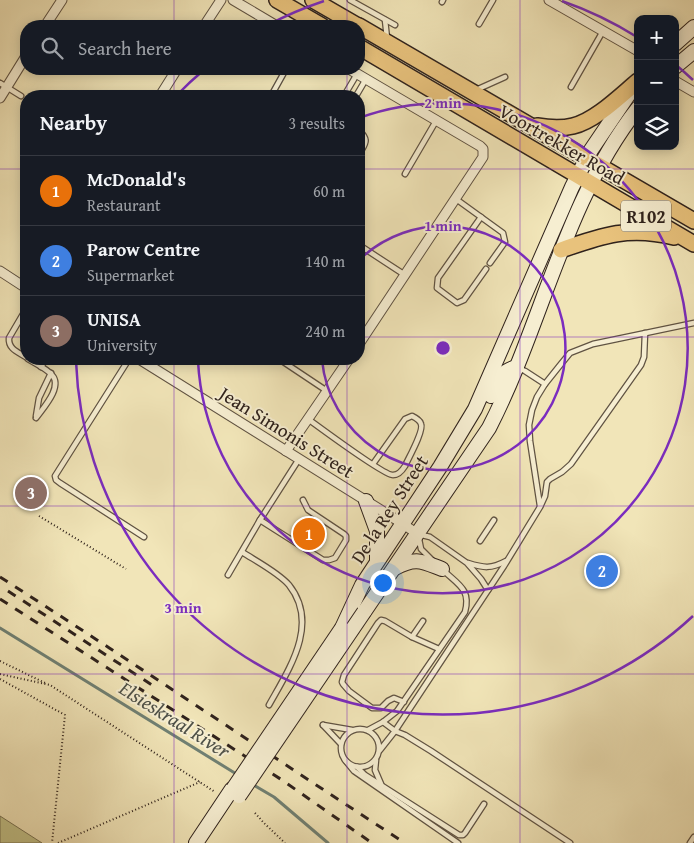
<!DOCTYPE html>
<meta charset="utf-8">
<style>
:root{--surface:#171b24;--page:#20242c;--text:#f1f3f6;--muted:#9ea1a6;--line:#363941;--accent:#1a73e8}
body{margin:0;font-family:"Gentium Book Plus",serif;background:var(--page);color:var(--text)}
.controls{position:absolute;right:15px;top:15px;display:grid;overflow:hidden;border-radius:10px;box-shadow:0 2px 12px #0003}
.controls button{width:45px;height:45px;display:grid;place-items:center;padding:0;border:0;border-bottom:1px solid var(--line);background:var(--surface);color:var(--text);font:25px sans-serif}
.you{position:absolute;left:382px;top:582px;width:18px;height:18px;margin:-12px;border:4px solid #fff;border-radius:50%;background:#1a73e8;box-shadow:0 0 0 8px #1a73e833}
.badge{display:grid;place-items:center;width:32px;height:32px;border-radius:50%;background:var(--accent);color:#fff;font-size:16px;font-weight:700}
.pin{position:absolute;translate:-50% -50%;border:2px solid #fff;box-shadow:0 1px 5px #0006}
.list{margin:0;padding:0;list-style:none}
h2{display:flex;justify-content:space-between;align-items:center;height:65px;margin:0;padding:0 20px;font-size:21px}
h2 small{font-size:16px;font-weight:400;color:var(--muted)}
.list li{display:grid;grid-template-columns:32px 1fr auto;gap:15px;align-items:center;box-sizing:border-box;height:70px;padding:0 20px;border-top:1px solid var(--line)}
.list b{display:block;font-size:19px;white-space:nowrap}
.list p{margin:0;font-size:16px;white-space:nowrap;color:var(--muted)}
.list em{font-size:16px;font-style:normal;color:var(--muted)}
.icon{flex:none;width:28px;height:28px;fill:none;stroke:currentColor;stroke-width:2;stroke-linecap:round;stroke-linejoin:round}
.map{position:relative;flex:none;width:694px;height:843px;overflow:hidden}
.search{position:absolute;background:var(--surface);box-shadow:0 2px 12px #0003;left:20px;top:20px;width:345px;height:55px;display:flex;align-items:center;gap:12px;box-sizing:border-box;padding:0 18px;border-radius:20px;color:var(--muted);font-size:19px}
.panel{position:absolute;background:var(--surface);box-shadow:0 2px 12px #0003;left:20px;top:90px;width:345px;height:275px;border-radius:20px}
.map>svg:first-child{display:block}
.green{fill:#c2c289;stroke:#787252}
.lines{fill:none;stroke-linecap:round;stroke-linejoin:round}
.stream{stroke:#708073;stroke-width:3}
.lane-casing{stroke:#605343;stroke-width:7}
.street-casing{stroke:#605343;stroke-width:11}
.secondary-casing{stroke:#2f221c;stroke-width:16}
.primary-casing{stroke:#2f221c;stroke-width:18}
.path{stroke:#2f221c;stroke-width:2;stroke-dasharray:1 2.5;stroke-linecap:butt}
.lane{stroke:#f6eed1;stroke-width:4.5}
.street{stroke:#f6eed1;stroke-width:9}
.secondary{stroke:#f6eed1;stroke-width:14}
.primary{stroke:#e8c27c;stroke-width:15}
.rail{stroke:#2f221c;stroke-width:3;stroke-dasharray:9 9;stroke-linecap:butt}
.secondary-bridge-casing{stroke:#2f221c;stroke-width:16;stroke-linecap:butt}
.secondary-bridge{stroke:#f6eed1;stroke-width:14}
.grid{fill:none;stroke:#7b2cbf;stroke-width:1;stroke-opacity:0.55}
.ring{fill:none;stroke:#7b2cbf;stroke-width:2.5}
.labels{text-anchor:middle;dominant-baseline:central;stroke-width:4;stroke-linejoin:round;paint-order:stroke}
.shield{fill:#f6eed1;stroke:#6b5f52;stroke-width:1}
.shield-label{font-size:18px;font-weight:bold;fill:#2f221c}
.street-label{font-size:19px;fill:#2f221c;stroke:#f6eed1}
.water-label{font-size:20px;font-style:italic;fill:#4f5148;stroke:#f6eed1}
.centre{fill:#7b2cbf;stroke:#f6eed1;stroke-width:2.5}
.ring-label{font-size:15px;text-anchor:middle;font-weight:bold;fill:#7b2cbf;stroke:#f6eed1;stroke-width:4;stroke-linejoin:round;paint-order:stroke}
</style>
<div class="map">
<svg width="694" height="843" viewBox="0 0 694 843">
<rect width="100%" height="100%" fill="#f1e5b8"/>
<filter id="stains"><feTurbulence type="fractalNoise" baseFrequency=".004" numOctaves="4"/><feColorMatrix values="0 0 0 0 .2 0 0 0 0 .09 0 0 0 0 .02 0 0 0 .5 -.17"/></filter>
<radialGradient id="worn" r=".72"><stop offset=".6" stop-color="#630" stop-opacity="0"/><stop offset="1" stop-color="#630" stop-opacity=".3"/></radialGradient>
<path class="green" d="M0 816 42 843H0Z"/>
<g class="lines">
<g class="stream">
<path d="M0 628 238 775"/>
<path d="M252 784 274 797 328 843"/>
</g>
<g class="lane-casing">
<g id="lane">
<path d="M350 0 395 25"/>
<path d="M442 2 443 0"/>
<path d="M385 20 387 38"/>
<path d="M479 24 493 0"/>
<path d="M0 83 21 96"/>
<path d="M571 87 603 31"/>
<path d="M476 90 505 77"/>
<path d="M271 96 286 69"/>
<path d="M344 96 357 74"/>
<path d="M356 96 366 79"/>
<path d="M359 130C370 141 365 143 359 155"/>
<path d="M405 174 436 121"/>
<path d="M456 199 503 233 505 242 490 263"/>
<path d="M481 217 438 278 437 288 457 303 464 300 486 269"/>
<path d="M359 245 405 275"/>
<path d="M26 309 9 338C8 349 18 352 26 357"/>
<path d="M28 359C36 364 46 368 52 375 63 387 43 408 36 418"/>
<path d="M129 359 55 476 56 480 60 483 144 537"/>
<path d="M279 359 327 391"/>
<path d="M41 367 46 359"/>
<path d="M518 368 525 371 545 384"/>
<path d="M36 416 39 398 51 373"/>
<path d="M308 419C319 427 385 476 393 475 398 475 402 471 405 466 408 459 424 431 421 424 420 420 416 418 412 416L405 419 373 464"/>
<path d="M540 506 530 441 529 425 532 410 537 397 545 384 561 364 570 353 593 344 694 323"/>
<path d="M260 520 323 560H329L335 558 346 540V536L344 534 308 510 303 500"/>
<path d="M480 541 494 520"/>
<path d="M242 552C256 561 279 573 289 585 320 624 289 669 269 705"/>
<path d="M433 561 421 549 418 534 430 537 467 563 481 579 488 590"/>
<path d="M468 563C484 568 491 569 506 561"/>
<path d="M228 575 260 520 299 459"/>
<path d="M412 637 423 621"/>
<path d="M404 702 394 698 388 701 381 708H372L349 691 343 684 342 682 344 675 378 623 381 620 385 621 412 637 439 649"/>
<path d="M383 722 395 731 405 735 431 751 570 843"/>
<path d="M323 725 352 730"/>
<path d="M323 725 341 744"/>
<circle cx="360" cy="748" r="19"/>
<path d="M368 730 383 722 397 711 465 612C471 590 459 585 444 571"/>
<path d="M380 750 395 731 504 566 540 507 545 496 547 482 550 479 562 472 571 464 641 365 644 357 645 333"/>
<path d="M345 760 354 771 458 843"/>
<path d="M376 760 375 770 381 784"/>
<path d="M357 767 365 775 459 835H463L465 833 484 804"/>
<path d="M690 843 694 837"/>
</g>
</g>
<g class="street-casing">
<g id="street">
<path d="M233 0 277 26"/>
<path d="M549 0 638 51"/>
<path d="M45 26 62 0"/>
<path d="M204 26 221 0"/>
<path d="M349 69 480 146 483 149V157L359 344"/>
<path d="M675 81 694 92"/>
<path d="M160 96 177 69"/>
<path d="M0 98 26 56"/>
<path d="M0 271 26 288"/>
<path d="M139 359 392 517 418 534"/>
<path d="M286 451 349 359"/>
</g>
</g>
<g class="secondary-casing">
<g id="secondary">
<path d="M675 44 694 27"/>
<path d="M675 67 694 51"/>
<path d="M491 396C497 382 500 371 517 367"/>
<path d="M366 501 377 531V561"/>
<path d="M395 568C416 557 421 561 442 569"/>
<path d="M364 612 489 428C543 323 564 202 638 108"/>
<path d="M342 628 362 585 440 467 475 409 572 187 591 150 631 91"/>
<path d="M196 843 232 789"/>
</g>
</g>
<g class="primary-casing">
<g id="primary">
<path d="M277 0 322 26"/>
<path d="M313 0 358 26"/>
<path d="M359 26 694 221"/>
<path d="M359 47 694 244"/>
<path d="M537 126C549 128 561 129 573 126 595 121 620 96 638 81"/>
<path d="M561 250C603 235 630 226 674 237"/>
</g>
</g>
<g class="path">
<path d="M39 516 126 569"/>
<path d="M0 661 45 683"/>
<path d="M0 674 50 685 215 792"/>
<path d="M0 679 65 715 52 843"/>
<path d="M255 813 264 823 285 843"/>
<path d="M58 843 200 782"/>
</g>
<use href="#lane" class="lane"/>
<use href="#street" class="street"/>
<use href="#secondary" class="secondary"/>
<use href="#primary" class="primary"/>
<g class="rail">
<path d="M0 577C136 664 269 755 405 843"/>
<path d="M8 591 155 687"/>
<path d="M0 599 282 780 372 843"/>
</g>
<g class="secondary-bridge-casing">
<g id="secondary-bridge">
<path d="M233 789 342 628"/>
<path d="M239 796 364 612"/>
</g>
</g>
<use href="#secondary-bridge" class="secondary-bridge"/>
</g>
<path class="grid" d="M174 0V26M347 0V26M520 0V843M174 69V96M347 69V96M0 169H26M359 169H694M0 337H26M359 337H694M174 359V843M347 359V843M0 506H694M0 674H694"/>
<g class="ring">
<path d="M359 260A122 122 0 1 1 322 360"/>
<path d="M359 118A245 245 0 1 1 198 361"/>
<path d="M693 616A367 367 0 0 1 76 361M177 95A367 367 0 0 1 205 69M268 25A367 367 0 0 1 324 1M562 1A367 367 0 0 1 637 37M676 65A367 367 0 0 1 693 80"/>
</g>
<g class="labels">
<rect class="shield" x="621" y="200.5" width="50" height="31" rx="4"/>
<g class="shield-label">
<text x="646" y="216">R102</text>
</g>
<g class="street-label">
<text transform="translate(562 144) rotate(30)">Voortrekker Road</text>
<text transform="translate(287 432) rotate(32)">Jean Simonis Street</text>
<text transform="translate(389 509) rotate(-57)">De la Rey Street</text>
</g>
<g class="water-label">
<text transform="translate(175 719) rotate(32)">Elsieskraal River</text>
</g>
</g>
<circle cx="443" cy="348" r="8" class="centre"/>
<g class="ring-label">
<text x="443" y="108">2 min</text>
<text x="443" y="231">1 min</text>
<text x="183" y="613">3 min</text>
</g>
<rect width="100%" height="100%" filter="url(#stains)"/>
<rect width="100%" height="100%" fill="url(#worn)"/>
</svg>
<div class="controls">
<button>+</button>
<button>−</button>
<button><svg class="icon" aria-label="layers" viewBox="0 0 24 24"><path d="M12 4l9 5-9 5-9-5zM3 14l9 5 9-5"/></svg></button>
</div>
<div class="you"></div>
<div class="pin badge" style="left:309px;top:534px;background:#e8710a">1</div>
<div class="pin badge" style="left:602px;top:571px;background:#3f7fe0">2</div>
<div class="pin badge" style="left:31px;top:493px;background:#8d6e63">3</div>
<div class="search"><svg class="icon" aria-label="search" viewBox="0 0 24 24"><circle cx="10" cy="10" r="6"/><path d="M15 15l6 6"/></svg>Search here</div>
<section class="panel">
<h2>Nearby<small>3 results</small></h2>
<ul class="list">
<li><span class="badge" style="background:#e8710a">1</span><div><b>McDonald's</b><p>Restaurant</p></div><em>60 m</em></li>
<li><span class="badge" style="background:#3f7fe0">2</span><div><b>Parow Centre</b><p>Supermarket</p></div><em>140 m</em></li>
<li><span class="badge" style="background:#8d6e63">3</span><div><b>UNISA</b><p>University</p></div><em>240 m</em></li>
</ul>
</section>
</div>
